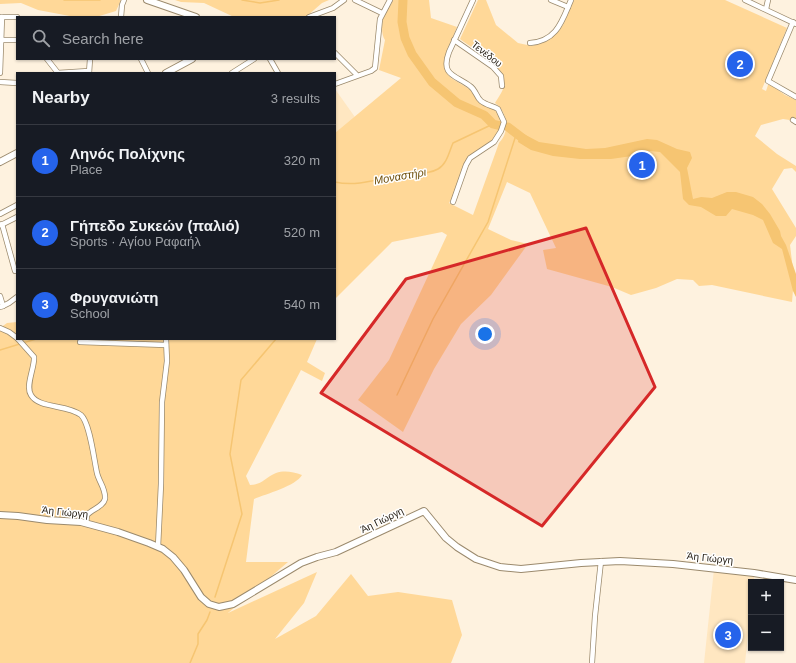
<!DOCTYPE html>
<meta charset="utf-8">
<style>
:root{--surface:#171b24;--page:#242831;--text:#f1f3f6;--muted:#9ea1a6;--line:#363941;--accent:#2563eb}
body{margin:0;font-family:Helvetica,sans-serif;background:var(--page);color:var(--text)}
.controls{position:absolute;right:12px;bottom:12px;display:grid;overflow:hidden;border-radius:0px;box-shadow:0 1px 3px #0004}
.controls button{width:36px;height:36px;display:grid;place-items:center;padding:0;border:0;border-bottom:1px solid var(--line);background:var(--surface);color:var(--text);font:20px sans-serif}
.you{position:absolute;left:485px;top:334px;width:14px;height:14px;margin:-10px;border:3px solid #fff;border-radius:50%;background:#1a73e8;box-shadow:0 0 0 6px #1a73e833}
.badge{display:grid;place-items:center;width:26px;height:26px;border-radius:50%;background:var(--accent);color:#fff;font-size:13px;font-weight:700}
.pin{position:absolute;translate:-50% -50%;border:2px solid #fff;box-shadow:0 1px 4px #0006}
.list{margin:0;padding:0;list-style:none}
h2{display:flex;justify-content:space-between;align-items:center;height:52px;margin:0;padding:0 16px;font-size:17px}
h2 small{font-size:13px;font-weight:400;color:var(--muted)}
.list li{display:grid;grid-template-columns:26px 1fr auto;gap:12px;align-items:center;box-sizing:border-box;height:72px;padding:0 16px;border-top:1px solid var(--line)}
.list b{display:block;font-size:15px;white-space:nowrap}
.list p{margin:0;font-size:13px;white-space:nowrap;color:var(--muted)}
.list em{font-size:13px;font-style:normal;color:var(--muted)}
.icon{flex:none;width:22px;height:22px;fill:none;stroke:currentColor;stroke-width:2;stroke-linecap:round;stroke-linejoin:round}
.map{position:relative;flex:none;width:796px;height:663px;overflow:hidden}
.search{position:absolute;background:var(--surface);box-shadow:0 1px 3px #0004;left:16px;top:16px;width:320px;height:44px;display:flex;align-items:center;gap:10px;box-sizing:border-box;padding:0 14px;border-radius:0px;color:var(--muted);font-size:15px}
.panel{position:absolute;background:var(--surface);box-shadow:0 1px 3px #0004;left:16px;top:72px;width:320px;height:268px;border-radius:0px}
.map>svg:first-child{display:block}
.built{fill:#ffe7c1}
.green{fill:#ffd898}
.water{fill:#f6c572}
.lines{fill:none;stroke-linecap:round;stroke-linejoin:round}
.stream{stroke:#f6c572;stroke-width:1.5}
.river{stroke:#f6c572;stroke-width:9}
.street-casing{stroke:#9b8a6d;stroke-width:6}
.secondary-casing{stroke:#9b8a6d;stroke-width:8}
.street{stroke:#fff;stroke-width:4.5}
.secondary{stroke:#fff;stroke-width:6}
.marked{fill:#d62828;fill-opacity:0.2;stroke:#d62828;stroke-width:3;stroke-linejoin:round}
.labels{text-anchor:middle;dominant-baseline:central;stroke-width:3;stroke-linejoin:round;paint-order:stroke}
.street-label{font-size:10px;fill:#211a0f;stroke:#fff}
.water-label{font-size:11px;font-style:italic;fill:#6d4d09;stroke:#fff}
</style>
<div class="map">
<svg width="796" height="663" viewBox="0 0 796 663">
<rect width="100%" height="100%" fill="#fef2df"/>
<g class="built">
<path d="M335 89 379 151 335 150Z"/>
<path d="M714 569 754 573V582H751V607L745 663H704Z"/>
</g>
<g class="green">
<path d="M0 0H121L116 11 96 17H75L38 10 21 3 0 4Z"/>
<path d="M175 0H329L322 3 306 17H234L204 3 181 2Z"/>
<path d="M393 0H429L431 18 457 27 445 56 446 72 451 78 471 90 475 95 496 110 503 124 494 140 464 163 465 167 453 196 449 203 473 215 499 143C510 132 508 112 495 103 498 98 503 91 504 86 506 67 473 49 460 39L478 0H486L496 25 518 43 532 46 547 41 556 34 563 25 574 0H725L787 28 762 89 766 91 768 85 770 84 785 95 796 100V121L783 119 761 125 755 136 777 154 796 166V172L792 168 784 169 772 189 796 228V236L790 245 794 278 792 302 712 285 699 286 693 280 677 279 656 288 631 295 612 287 547 269 543 250 556 248 530 193 507 182 488 229 511 240 528 244 491 295 461 324 434 369 403 432 358 400 389 360 447 235 442 232 392 242 335 299V133L401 78 379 70 385 40C381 35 381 21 385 14 387 9 391 6 393 0Z"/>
<path d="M17 322V339H317L307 362 325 373 322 381 301 370 246 476 250 485C262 485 266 477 276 473 285 470 293 472 302 475 296 486 266 494 254 499L246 562H288L228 613 317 572 304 603 275 639 316 616 351 574 368 596 398 592 452 600 462 635 451 663H0V328L7 323Z"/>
</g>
<path class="water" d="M520 132 539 142 586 149 605 148 647 139 657 140 677 149 690 152 692 158 687 168 693 199 701 197 712 198 727 192H736L753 197 762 204 770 214 780 231 781 236 786 245 796 274V297L793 291 782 249 773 243 763 220 753 215 732 209 726 216H716L701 207 689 205 683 199 680 172 660 152 650 151 639 155 611 159H580L553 156 531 150 518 142Z"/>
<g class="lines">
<g class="stream">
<path d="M64 0H100"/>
<path d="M242 0 260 3 279 0"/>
<path d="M335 182C357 187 378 179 399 175 412 172 426 176 438 169 447 164 449 152 453 143L493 124"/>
<path d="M0 350 36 339"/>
<path d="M397 395 433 319 488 222 516 135"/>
<path d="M215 597 242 514 230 454 241 380 276 339"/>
<path d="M190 663 198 644V634L207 620 210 612"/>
</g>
<g class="river">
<path d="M403 0 402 22 405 38 412 54 432 82 457 103 484 115 493 124 501 126"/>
<path d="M508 127 529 143"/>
</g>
<g class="street-casing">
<g id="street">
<path d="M355 0 382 13"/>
<path d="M551 0 568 7"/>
<path d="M745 0 796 24"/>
<path d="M766 9 768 0"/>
<path d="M0 17H17"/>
<path d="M121 17 122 5 124 0"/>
<path d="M309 17 333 8 344 0"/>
<path d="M793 22 768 81 796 97"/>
<path d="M0 40H17"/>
<path d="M454 40 493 67 501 76 502 86"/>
<path d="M530 43C557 41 562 21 571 0"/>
<path d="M335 53 356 74"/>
<path d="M47 59 58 73"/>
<path d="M141 59 148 73"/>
<path d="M270 59 278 73"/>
<path d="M0 73 2 17"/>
<path d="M57 73 89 71"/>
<path d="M89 73 90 59"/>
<path d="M232 73 254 59"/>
<path d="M0 82 17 83"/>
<path d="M335 84 371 71 375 68 380 19 390 0"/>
<path d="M793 120 796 122"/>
<path d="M453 202 466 165 470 158 494 142 501 131 504 122 498 109C493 106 486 105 481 101 476 97 476 90 470 86 456 75 440 76 449 52L473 0"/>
<path d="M0 214 17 205"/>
<path d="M2 224 15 271"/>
<path d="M1 225 17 217"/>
<path d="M0 296 3 306 0 307"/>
<path d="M3 306 9 303 17 297"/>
<path d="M0 328 9 332 17 338"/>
<path d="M18 339 34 357C35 367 25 386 31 395 39 409 67 404 81 415 90 423 94 460 97 473 99 482 106 489 105 499 103 507 92 509 87 515L86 523"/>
<path d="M80 342 166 345"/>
<path d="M158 547 161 484 162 402 167 361 166 339"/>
<path d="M592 663 595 616 601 561"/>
</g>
</g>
<g class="secondary-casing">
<g id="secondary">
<path d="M147 0 196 17"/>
<path d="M166 73 192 59"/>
<path d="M0 162 17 153"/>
<path d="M0 515 18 516 47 520 81 522 118 532 149 543 163 549 173 557 184 570 201 597 209 604 219 607 233 604 301 563 317 557 336 552 424 511 446 538 457 547 476 559 500 567 521 569 581 563 620 561 673 564 754 573 796 580"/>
</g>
</g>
<use href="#street" class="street"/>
<use href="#secondary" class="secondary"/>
</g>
<path class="marked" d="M586 228 655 387 542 526 321 393 406 279Z"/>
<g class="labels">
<g class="street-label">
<text transform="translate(487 54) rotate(38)">Τενέδου</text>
<text transform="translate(65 512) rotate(6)">Άη Γιώργη</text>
<text transform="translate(382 520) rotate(-26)">Άη Γιώργη</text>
<text transform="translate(710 558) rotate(6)">Άη Γιώργη</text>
</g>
<g class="water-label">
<text transform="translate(400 176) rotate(-10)">Μοναστήρι</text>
</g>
</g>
</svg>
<div class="controls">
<button>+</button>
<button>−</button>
</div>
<div class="you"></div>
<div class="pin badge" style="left:642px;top:165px">1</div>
<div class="pin badge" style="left:740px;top:64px">2</div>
<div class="pin badge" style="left:728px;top:635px">3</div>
<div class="search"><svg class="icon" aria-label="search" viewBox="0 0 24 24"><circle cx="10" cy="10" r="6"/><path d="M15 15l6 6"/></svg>Search here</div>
<section class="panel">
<h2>Nearby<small>3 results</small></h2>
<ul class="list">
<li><span class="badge">1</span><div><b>Ληνός Πολίχνης</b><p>Place</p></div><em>320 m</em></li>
<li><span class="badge">2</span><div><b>Γήπεδο Συκεών (παλιό)</b><p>Sports · Αγίου Ραφαήλ</p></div><em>520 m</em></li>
<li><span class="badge">3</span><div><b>Φρυγανιώτη</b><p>School</p></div><em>540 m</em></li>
</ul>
</section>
</div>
